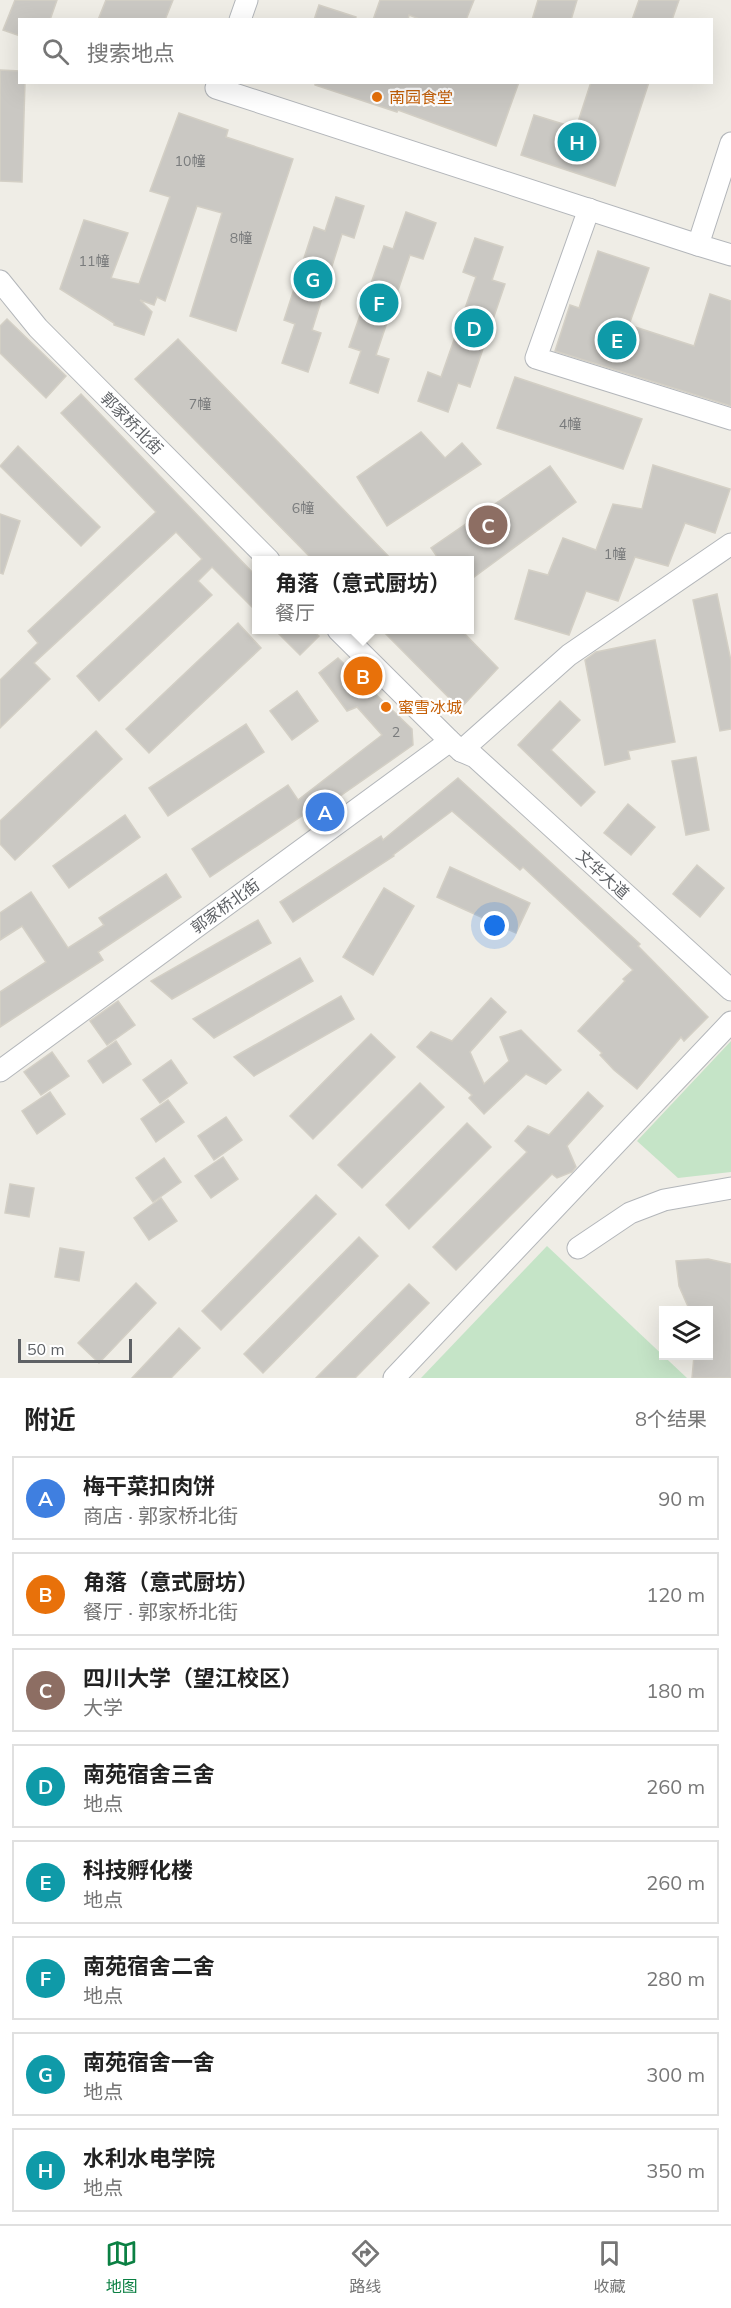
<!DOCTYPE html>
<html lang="zh">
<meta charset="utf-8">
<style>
:root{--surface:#fff;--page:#f6f6f6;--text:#222;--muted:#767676;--line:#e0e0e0;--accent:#0b8043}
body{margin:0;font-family:Mulish,"Noto Sans SC",sans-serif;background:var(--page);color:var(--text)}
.controls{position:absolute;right:18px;bottom:18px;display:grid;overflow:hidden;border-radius:0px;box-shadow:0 6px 24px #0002}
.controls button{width:54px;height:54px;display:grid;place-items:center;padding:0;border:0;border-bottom:2px solid var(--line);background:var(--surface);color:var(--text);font:30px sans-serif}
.scale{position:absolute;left:18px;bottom:15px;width:114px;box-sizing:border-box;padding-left:6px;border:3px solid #5e6165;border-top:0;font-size:16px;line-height:21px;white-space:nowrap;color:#5e6165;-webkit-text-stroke:4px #fff;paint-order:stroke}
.you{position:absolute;left:495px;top:926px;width:21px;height:21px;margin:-15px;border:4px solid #fff;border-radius:50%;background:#1a73e8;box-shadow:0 0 0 9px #1a73e833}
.badge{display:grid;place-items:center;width:39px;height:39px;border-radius:50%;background:var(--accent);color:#fff;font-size:20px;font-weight:700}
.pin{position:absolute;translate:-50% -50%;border:3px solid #fff;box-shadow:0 2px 6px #0006}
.popup{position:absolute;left:252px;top:556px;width:222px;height:78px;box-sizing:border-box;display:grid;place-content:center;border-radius:0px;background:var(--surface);filter:drop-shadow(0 2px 4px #0005);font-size:20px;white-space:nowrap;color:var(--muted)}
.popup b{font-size:22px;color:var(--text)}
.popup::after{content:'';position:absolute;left:50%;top:100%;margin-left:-12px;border:12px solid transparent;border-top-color:var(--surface)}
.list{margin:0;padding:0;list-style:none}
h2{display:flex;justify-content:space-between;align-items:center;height:78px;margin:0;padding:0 24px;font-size:26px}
h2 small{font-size:20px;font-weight:400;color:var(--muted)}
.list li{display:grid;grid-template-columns:39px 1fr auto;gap:18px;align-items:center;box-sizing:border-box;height:84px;margin:0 12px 12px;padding:0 12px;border:2px solid var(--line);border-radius:0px}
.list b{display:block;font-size:22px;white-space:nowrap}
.list p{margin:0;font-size:20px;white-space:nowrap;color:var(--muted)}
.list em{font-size:20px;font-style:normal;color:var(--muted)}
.icon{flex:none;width:33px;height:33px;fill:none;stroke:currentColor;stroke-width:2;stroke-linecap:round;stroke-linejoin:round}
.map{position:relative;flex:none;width:731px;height:1378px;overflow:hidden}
.search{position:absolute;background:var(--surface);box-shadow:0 6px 24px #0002;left:18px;right:18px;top:18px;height:66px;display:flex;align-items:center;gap:15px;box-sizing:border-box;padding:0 21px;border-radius:0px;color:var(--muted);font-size:22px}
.sheet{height:846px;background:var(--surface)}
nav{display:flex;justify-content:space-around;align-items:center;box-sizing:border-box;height:84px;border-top:2px solid var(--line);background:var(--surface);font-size:16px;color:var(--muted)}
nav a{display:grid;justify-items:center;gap:3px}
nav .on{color:var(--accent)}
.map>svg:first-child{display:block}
.green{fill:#c5e4c7}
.building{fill:#cac8c3;stroke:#d3cfc5;stroke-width:1.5}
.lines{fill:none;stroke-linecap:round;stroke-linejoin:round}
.minor-casing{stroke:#b3b6ba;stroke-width:23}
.minor{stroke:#fff;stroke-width:21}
.food-dot{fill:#e8710a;stroke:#fff;stroke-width:2}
.labels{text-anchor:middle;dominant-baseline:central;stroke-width:4.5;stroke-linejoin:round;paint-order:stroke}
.number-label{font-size:14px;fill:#797b7c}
.food-label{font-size:16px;fill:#c56008;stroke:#fff;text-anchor:start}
.street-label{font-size:16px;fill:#5e6165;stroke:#fff}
</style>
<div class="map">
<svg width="731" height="1378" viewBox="0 0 731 1378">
<rect width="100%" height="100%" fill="#efede6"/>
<g class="green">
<path d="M731 1041V1172L678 1178 637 1141Z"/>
<path d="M547 1246 687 1378H421Z"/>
</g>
<g class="building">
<path d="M15 0H57L50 20H20V36L3 30Z"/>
<path d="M106 0H173L165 20H98Z"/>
<path d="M380 0H474L466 20H422L409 15 408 20H373Z"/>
<path d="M538 0H577L571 20H532Z"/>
<path d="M639 0H679L672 20H632Z"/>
<path d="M319 5 356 17 355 20H314Z"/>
<path d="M0 70 20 71V82H25L22 182 0 181Z"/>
<path d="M315 82H519L496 146 398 110 397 112 315 85Z"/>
<path d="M591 82H649L615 186 521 155 534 115 576 128Z"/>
<path d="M179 113 228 130 226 137 293 159 236 331 190 316 222 213 197 206 165 301 157 297 154 305 140 300 152 312 144 335 114 325V323L60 289 84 220 128 233 111 278 139 284 170 197 150 191Z"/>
<path d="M336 197 364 206 354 238 342 234 312 330 321 333 308 372 282 363 295 324 284 320 314 227 325 231Z"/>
<path d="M406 212 436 223 423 259 410 255 376 355 389 359 378 393 350 383 361 351 349 347 384 246 393 249Z"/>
<path d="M475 238 503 247 492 280 505 284 470 387 458 383 448 412 418 401 428 372 441 377 476 277 463 272Z"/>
<path d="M598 251 649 268 629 325 694 346 710 294 731 301V406L555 351 570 305 579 308Z"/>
<path d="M7 319 66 376 46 398 0 353V326Z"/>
<path d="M178 339 280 444 393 561H314L135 379Z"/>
<path d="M515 377 642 419 623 469 497 428Z"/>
<path d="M81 394 256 576V611L212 567 198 581 212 595 99 701 77 676 202 559 176 532 34 663 50 679 0 728V680L38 643 28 631 156 512 61 413Z"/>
<path d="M421 432 445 458 462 443 481 464 387 526 357 477Z"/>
<path d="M18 446 100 527 81 546 0 466Z"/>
<path d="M653 465 730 489 715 533 685 523 668 566 635 557 618 601 586 591 569 635 515 619 529 570 548 575 563 538 596 550 613 504 642 509Z"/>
<path d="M550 466 576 502 470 580V561H440L431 548Z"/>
<path d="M0 514 20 521 3 574 0 573Z"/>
<path d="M717 594 731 661V729L720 731 693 600Z"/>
<path d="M238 623 261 648 149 753 126 729Z"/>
<path d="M275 630H312L319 636 300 655Z"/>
<path d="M382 630H461L498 668 460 709Z"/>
<path d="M655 640 675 742 628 751 630 759 605 765 585 660 596 652Z"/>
<path d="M338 658 412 729 413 745 323 808 320 804 210 877 192 849 288 785 298 800 382 735 357 707 347 711 319 673Z"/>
<path d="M297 691 318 721 292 740 270 711Z"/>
<path d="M560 701 580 720 551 750 595 792 581 806 518 745Z"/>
<path d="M246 724 264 752 168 816 149 788Z"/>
<path d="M96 731 122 759 15 860 0 844V821Z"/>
<path d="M696 757 709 830 686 835 672 761Z"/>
<path d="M458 778 640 944 638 946 708 1017 684 1041 681 1037 637 1089 614 1070 600 1055 602 1053 578 1031 625 981 623 979 633 970 523 867 520 870 452 811 393 855 394 856 293 922 280 902 381 836 383 840Z"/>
<path d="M628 804 655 827 631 855 604 833Z"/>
<path d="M125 815 140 837 69 888 53 866Z"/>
<path d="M697 865 724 888 700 917 673 894Z"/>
<path d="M450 867 530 903 516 933 437 897Z"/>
<path d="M166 874 181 897 98 952 103 960 0 1027V992L46 962 22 926 0 940V913L31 892 68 948 104 925 99 918Z"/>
<path d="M384 888 414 906 373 975 343 957Z"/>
<path d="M258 920 271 943 172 999 151 981Z"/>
<path d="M300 958 313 981 214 1038 193 1019Z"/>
<path d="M341 996 354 1019 254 1076 234 1057Z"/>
<path d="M491 998 506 1012 470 1052 484 1084 509 1061 500 1037 521 1030 561 1070 546 1084 526 1074 484 1114 469 1098 472 1095 417 1047 431 1032 452 1041Z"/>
<path d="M118 1001 135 1025 107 1045 90 1021Z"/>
<path d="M371 1034 395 1057 313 1139 290 1116Z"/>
<path d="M116 1041 131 1064 103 1083 88 1061Z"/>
<path d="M52 1052 69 1076 41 1095 24 1072Z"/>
<path d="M171 1060 187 1083 160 1103 143 1080Z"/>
<path d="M420 1083 444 1107 362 1188 338 1165Z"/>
<path d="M50 1092 65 1114 37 1134 22 1111Z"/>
<path d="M588 1092 603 1106 567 1146 576 1167 572 1172 557 1178 552 1174 456 1270 433 1247 527 1152 515 1141 528 1126 549 1135Z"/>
<path d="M168 1100 184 1122 156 1142 141 1119Z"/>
<path d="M226 1117 242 1140 214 1160 198 1136Z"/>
<path d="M467 1123 491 1147 409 1229 386 1205Z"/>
<path d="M223 1157 238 1179 211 1198 195 1176Z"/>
<path d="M164 1158 181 1182 153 1202 136 1178Z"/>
<path d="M10 1184 34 1188 29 1217 5 1213Z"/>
<path d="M316 1195 336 1214 221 1330 202 1311Z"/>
<path d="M161 1198 177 1221 149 1240 134 1218Z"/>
<path d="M359 1237 378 1256 263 1373 244 1354Z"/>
<path d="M60 1248 84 1252 79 1281 55 1277Z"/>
<path d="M708 1259 731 1264V1378H692L694 1356H708V1311H690L679 1286 676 1261Z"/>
<path d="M136 1283 156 1303 99 1363 78 1343Z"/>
<path d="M409 1284 429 1303 355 1378H316Z"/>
<path d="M179 1328 200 1348 171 1378H132Z"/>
</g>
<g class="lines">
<g class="minor-casing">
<g id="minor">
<path d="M240 20 247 0"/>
<path d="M218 82 216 88 698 245"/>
<path d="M731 143 698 245 731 255"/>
<path d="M589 209 536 358 731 419"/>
<path d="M0 281 38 328 269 560"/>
<path d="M338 630 450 741 461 751 475 757 731 990"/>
<path d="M461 751 569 655 731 544"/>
<path d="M0 1071 450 741"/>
<path d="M578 1248 630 1213 664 1200 731 1188"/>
<path d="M394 1378 731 1022"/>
</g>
</g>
<use href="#minor" class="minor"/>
</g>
<g class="food-dot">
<circle cx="377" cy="97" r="6"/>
<circle cx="386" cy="707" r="6"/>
</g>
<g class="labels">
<g class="number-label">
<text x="190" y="161">10幢</text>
<text x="241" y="238">8幢</text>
<text x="94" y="261">11幢</text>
<text x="200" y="404">7幢</text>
<text x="570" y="424">4幢</text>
<text x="303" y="508">6幢</text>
<text x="615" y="554">1幢</text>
<text x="396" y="732">2</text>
</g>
<g class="food-label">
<text x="389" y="97">南园食堂</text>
<text x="398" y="707">蜜雪冰城</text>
</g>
<g class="street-label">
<text transform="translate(132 423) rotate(45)">郭家桥北街</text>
<text transform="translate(603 874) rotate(42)">文华大道</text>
<text transform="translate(225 906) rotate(-36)">郭家桥北街</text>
</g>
</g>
</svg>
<div class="controls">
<button><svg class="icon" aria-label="layers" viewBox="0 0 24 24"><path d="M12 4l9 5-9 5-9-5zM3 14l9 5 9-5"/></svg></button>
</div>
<div class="scale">50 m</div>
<div class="you"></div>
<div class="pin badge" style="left:325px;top:812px;background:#3f7fe0">A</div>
<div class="pin badge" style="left:363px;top:676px;background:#e8710a">B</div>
<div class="popup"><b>角落（意式厨坊）</b>餐厅</div>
<div class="pin badge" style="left:488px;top:525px;background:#8d6e63">C</div>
<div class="pin badge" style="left:474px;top:328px;background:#0f9aa8">D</div>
<div class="pin badge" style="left:617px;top:340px;background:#0f9aa8">E</div>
<div class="pin badge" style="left:379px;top:303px;background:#0f9aa8">F</div>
<div class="pin badge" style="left:313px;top:279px;background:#0f9aa8">G</div>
<div class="pin badge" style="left:577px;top:142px;background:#0f9aa8">H</div>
<div class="search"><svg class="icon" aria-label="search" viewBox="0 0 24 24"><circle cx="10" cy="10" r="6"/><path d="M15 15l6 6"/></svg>搜索地点</div>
</div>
<section class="sheet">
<h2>附近<small>8个结果</small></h2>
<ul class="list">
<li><span class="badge" style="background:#3f7fe0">A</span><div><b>梅干菜扣肉饼</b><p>商店 · 郭家桥北街</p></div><em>90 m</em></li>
<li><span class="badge" style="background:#e8710a">B</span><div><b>角落（意式厨坊）</b><p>餐厅 · 郭家桥北街</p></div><em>120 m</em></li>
<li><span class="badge" style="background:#8d6e63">C</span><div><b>四川大学（望江校区）</b><p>大学</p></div><em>180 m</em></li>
<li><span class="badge" style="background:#0f9aa8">D</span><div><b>南苑宿舍三舍</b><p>地点</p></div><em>260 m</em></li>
<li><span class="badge" style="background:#0f9aa8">E</span><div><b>科技孵化楼</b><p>地点</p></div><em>260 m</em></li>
<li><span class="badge" style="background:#0f9aa8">F</span><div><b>南苑宿舍二舍</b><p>地点</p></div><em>280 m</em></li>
<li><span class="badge" style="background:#0f9aa8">G</span><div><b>南苑宿舍一舍</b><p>地点</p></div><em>300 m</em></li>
<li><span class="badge" style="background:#0f9aa8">H</span><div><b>水利水电学院</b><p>地点</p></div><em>350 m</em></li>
</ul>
</section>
<nav>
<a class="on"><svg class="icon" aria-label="map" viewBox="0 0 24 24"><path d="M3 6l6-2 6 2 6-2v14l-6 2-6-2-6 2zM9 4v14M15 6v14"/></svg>地图</a>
<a><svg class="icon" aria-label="directions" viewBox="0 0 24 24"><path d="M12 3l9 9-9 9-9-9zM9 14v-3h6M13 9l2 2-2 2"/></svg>路线</a>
<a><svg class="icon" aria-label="saved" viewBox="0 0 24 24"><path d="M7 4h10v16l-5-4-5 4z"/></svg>收藏</a>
</nav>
